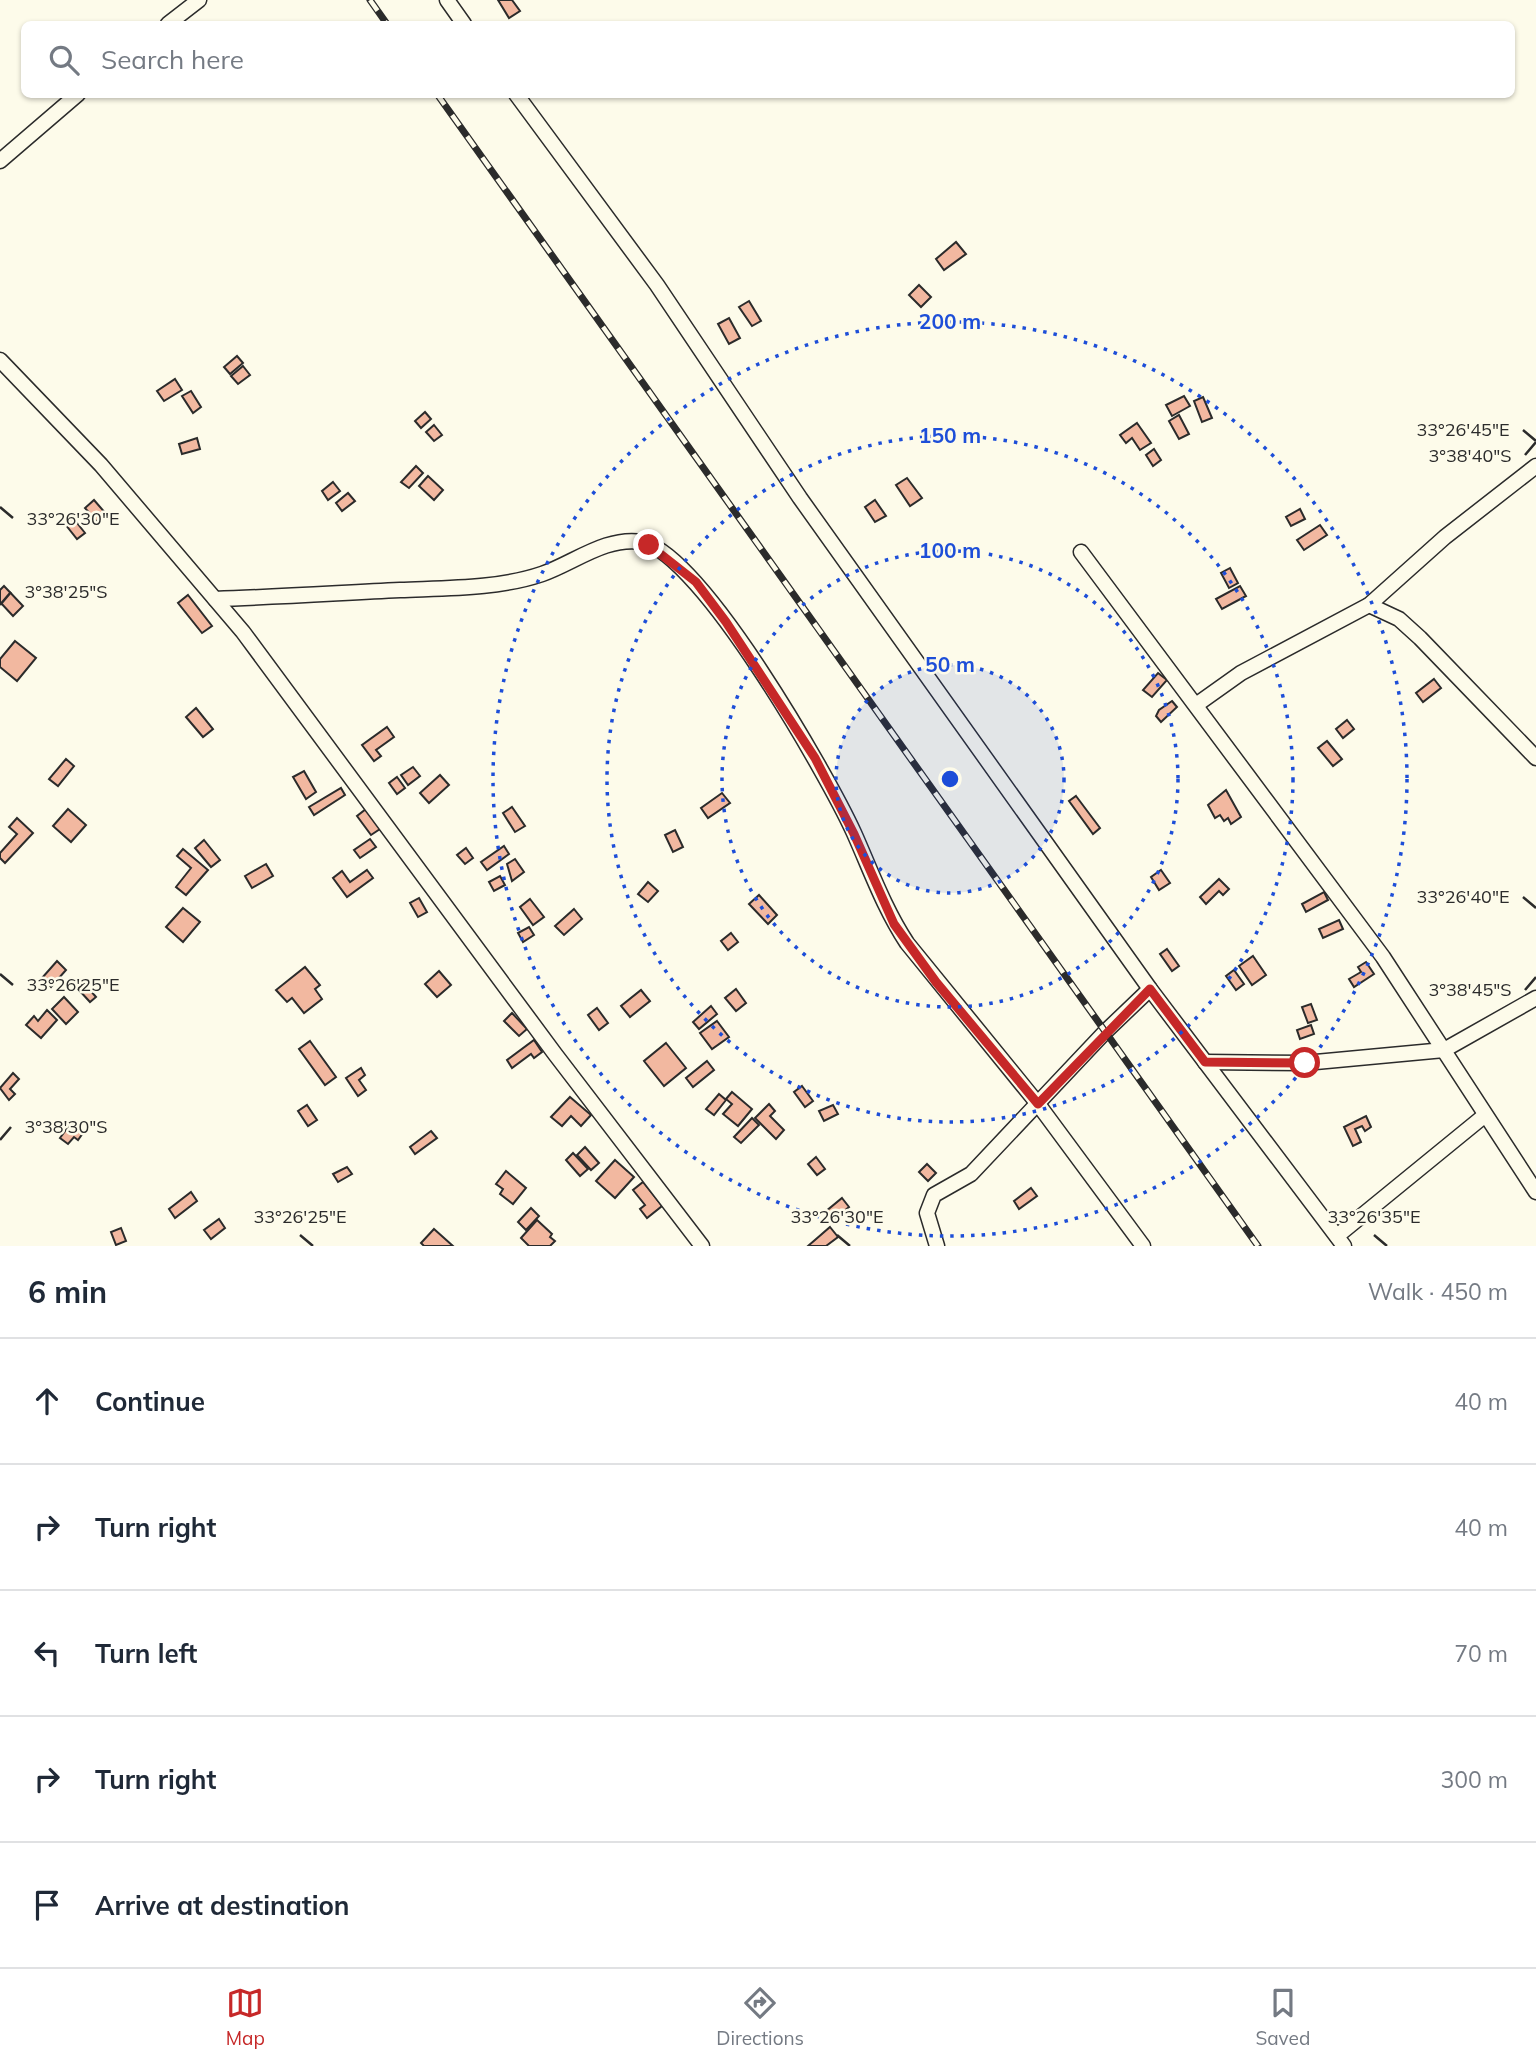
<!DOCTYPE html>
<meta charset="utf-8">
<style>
:root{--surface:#fff;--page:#f2f2f3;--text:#1f2937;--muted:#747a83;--line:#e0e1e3;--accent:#c62828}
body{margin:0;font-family:Mulish,sans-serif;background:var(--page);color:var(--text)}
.stop{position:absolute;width:21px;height:21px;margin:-16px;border:5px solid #c62828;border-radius:50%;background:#fff}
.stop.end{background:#c62828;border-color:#fff;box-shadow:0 2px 7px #0008}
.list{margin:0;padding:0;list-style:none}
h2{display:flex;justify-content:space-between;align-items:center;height:91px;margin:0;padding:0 28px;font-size:30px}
h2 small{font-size:23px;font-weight:400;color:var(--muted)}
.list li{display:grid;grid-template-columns:46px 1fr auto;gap:21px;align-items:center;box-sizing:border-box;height:126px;padding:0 28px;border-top:2px solid var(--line)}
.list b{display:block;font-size:26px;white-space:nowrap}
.list em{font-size:23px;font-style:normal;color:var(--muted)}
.icon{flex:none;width:38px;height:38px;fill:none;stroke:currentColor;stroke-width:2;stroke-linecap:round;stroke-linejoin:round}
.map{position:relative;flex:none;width:1536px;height:1246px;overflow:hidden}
.search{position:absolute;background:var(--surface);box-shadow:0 2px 5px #0004;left:21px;right:21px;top:21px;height:77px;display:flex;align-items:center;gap:18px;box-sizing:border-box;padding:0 24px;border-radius:10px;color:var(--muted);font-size:26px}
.sheet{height:721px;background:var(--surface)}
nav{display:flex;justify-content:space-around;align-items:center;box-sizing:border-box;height:98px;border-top:2px solid var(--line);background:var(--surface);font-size:19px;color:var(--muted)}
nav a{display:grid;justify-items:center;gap:4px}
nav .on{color:var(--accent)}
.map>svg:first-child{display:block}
.building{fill:#f2b8a0;stroke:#2b2b2b;stroke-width:2}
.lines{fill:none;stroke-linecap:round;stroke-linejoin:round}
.street-casing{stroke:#2b2b2b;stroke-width:17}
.street{stroke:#fdfbea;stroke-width:14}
.rail-casing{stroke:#2b2b2b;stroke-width:7}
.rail{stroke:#fdfbea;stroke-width:4.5;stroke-dasharray:13;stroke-linecap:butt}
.route{stroke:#c62828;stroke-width:9}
.ticks{fill:none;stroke:#2b2b2b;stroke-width:2.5}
.ring{fill:none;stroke:#1d4ed8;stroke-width:3.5;stroke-dasharray:3.5 7}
.ticks-label{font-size:18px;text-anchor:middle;fill:#2b2b2b;stroke:#fdfbea;stroke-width:5;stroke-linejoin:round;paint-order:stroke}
.centre{fill:#1d4ed8;stroke:#fdfbea;stroke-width:3.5}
.ring-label{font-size:21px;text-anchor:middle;font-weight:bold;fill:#1d4ed8;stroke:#fdfbea;stroke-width:5;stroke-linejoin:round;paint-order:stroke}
</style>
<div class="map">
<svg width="1536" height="1246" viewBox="0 0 1536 1246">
<rect width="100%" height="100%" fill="#fdfbea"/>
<g class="building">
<path d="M498 0H512L520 11 509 18Z"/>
<path d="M956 242 966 254 944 270 936 259Z"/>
<path d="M919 285 931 297 921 307 909 295Z"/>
<path d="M749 301 761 321 752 326 739 307Z"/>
<path d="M729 318 740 338 729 344 718 324Z"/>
<path d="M237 356 243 363 230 374 224 367Z"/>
<path d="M243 366 250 375 238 384 231 376Z"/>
<path d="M175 379 182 390 164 401 157 391Z"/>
<path d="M191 391 201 407 193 413 182 396Z"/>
<path d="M1184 396 1190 406 1172 416 1166 405Z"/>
<path d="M1203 397 1212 418 1202 422 1194 401Z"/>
<path d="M425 412 431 419 421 428 415 421Z"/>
<path d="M1179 415 1189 434 1179 439 1169 421Z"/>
<path d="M1137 423 1151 443 1140 450 1132 438 1126 443 1120 435Z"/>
<path d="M434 425 442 435 434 441 426 432Z"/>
<path d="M197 438 200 449 182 454 179 444Z"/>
<path d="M1154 449 1161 460 1153 466 1146 455Z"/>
<path d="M416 466 423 473 409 488 401 482Z"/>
<path d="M428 476 443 490 434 500 419 486Z"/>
<path d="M907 478 922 498 910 506 896 485Z"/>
<path d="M333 482 340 491 328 500 322 491Z"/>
<path d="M348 493 355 501 342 511 336 503Z"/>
<path d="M94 500 107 515 97 522 85 508Z"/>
<path d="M875 500 886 516 875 522 865 507Z"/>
<path d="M1300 509 1305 519 1291 526 1286 517Z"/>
<path d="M73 518 85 533 77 539 65 524Z"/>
<path d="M1320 525 1327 535 1304 550 1297 540Z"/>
<path d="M1230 568 1238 583 1229 588 1221 573Z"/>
<path d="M4 586 23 606 13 616 0 602V590Z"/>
<path d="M1240 586 1246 596 1222 609 1216 599Z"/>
<path d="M188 595 212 626 202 633 178 603Z"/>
<path d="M15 641 36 658 17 681 0 667V659Z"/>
<path d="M1158 673 1167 680 1152 697 1143 690Z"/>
<path d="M1434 679 1441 688 1423 702 1416 693Z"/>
<path d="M1172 701 1177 707 1161 722 1156 716 1159 710Z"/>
<path d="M196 708 213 729 203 737 186 717Z"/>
<path d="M1347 720 1354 729 1343 738 1336 729Z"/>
<path d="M387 727 394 737 376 750 381 756 374 761 362 745Z"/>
<path d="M1327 741 1342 759 1333 766 1318 748Z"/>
<path d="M66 759 74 766 58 786 49 779Z"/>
<path d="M413 767 420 776 408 785 401 775Z"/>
<path d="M304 771 316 792 306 799 293 777Z"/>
<path d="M440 775 449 785 429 803 420 793Z"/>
<path d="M397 777 405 788 397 794 389 783Z"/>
<path d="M341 788 345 795 314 815 309 807Z"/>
<path d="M1226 790 1241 817 1231 824 1228 818 1224 821 1220 815 1215 818 1208 805Z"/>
<path d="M722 793 730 803 708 818 701 808Z"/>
<path d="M1076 796 1100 828 1093 834 1069 801Z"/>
<path d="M512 807 525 826 515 832 503 813Z"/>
<path d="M68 809 86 825 71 842 53 826Z"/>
<path d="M366 809 380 829 371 835 357 816Z"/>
<path d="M17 818 33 833 5 863 0 858V853L17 834 9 827Z"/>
<path d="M675 830 683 847 673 852 665 835Z"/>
<path d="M370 839 376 847 360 858 354 850Z"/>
<path d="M204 840 220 860 211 867 195 848Z"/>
<path d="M504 846 509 854 487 870 481 862Z"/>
<path d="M466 848 473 858 465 864 457 855Z"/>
<path d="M183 849 208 870 186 895 176 887 191 868 177 856Z"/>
<path d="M515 859 524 872 512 881 507 864Z"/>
<path d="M266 864 273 876 252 888 245 876Z"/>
<path d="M367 870 373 878 347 897 333 878 342 871 350 882Z"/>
<path d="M1161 870 1170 883 1159 890 1151 877Z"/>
<path d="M500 876 505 885 494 891 489 882Z"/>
<path d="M1219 879 1229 889 1223 895 1219 891 1206 904 1200 897Z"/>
<path d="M648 882 658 891 648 902 638 894Z"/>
<path d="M1324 892 1328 900 1306 912 1302 904Z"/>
<path d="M759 895 777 915 768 924 749 904Z"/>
<path d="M419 898 427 912 418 917 410 903Z"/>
<path d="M530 899 544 917 533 925 520 907Z"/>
<path d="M183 908 200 922 183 942 166 927Z"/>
<path d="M574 909 582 919 564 935 555 926Z"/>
<path d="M1339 920 1343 929 1323 938 1319 929Z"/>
<path d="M529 927 534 935 523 942 518 933Z"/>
<path d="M731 933 738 942 728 950 721 941Z"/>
<path d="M1167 949 1179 966 1172 971 1160 954Z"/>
<path d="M1253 956 1266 975 1252 985 1239 966Z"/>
<path d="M57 961 66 970 51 987 42 978Z"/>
<path d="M1366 962 1374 974 1354 987 1349 979 1361 972 1358 967Z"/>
<path d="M305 967 320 985 315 989 322 999 304 1013 292 998 287 1002 276 990Z"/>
<path d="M1234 970 1244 984 1236 990 1226 976Z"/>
<path d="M439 971 451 985 437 997 425 984Z"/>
<path d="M84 983 96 997 90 1002 78 989Z"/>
<path d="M736 989 746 1003 736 1011 725 998Z"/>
<path d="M641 990 650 1001 630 1017 621 1006Z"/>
<path d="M64 997 78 1012 66 1024 52 1009Z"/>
<path d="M1311 1004 1317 1020 1308 1023 1302 1007Z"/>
<path d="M711 1006 717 1014 699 1029 693 1022Z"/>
<path d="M597 1008 608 1023 599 1030 588 1015Z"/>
<path d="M47 1010 57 1020 41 1038 26 1025 34 1016 38 1021Z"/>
<path d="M512 1013 527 1029 519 1036 504 1021Z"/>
<path d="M717 1021 729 1037 712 1049 700 1033Z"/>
<path d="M1311 1025 1314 1034 1300 1039 1297 1030Z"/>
<path d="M534 1040 542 1052 534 1058 531 1054 512 1068 507 1060Z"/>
<path d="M310 1041 336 1077 325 1085 299 1049Z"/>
<path d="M666 1043 686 1068 664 1086 644 1061Z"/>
<path d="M707 1061 714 1070 693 1087 686 1078Z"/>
<path d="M361 1068 365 1075 359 1080 366 1090 358 1096 346 1078Z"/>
<path d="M13 1073 19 1079 10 1089 15 1094 9 1100 0 1088Z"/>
<path d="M802 1086 813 1101 805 1107 794 1092Z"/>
<path d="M732 1092 752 1109 738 1126 723 1114 732 1104 726 1099Z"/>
<path d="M719 1094 726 1100 714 1115 706 1109Z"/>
<path d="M570 1097 591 1115 581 1126 571 1116 562 1126 551 1117Z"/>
<path d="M769 1104 775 1111 770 1116 784 1130 776 1139 755 1118Z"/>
<path d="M307 1105 317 1120 308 1126 298 1111Z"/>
<path d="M833 1105 838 1114 824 1121 819 1111Z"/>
<path d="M1366 1116 1371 1127 1365 1131 1362 1126 1355 1129 1361 1142 1353 1146 1344 1127Z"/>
<path d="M752 1118 759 1125 741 1143 734 1137Z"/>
<path d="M71 1123 83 1133 78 1140 74 1137 68 1144 60 1138Z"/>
<path d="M431 1131 437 1138 415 1154 410 1147Z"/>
<path d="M585 1147 599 1163 591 1170 577 1155Z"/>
<path d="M573 1153 588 1169 580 1176 566 1160Z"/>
<path d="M816 1157 825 1169 817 1175 808 1164Z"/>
<path d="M615 1160 634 1177 615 1198 596 1181Z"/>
<path d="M927 1164 936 1173 928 1181 919 1172Z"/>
<path d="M347 1167 352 1174 338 1182 333 1174Z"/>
<path d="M506 1171 526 1188 513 1204 500 1194 503 1189 496 1184Z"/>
<path d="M643 1182 662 1206 647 1218 640 1209 645 1205 633 1190Z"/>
<path d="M1031 1188 1037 1196 1019 1209 1014 1201Z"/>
<path d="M191 1192 197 1201 175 1218 169 1209Z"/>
<path d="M842 1198 849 1207 832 1221 825 1212Z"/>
<path d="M531 1208 539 1216 526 1230 518 1222Z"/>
<path d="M219 1219 225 1228 211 1239 204 1230Z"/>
<path d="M537 1220 552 1234 550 1237 555 1241 550 1246H529L521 1238Z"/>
<path d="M830 1227 838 1237 826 1246H808Z"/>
<path d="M121 1228 126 1241 116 1245 111 1232Z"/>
<path d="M434 1229 453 1246H424L421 1243Z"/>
</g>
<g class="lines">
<g class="street-casing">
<g id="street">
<path d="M447 0 464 24"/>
<path d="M168 24 199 0"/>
<path d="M516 94 657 285 800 498 1150 989 1344 1246"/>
<path d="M0 161 78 94"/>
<path d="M0 360 101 465 243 632 555 1054 702 1246"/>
<path d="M1081 552 1383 957 1536 1192"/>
<path d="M215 599C277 597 338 593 400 590 446 588 498 589 542 574 574 563 606 536 642 542 701 553 828 776 854 833 871 871 884 908 907 943L1038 1104 1143 1246"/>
<path d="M1369 605 1399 619 1420 638 1536 758"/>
<path d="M1196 705 1241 673 1369 605 1445 537 1536 466"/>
<path d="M1205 1062 1305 1063 1444 1050 1536 998"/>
<path d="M1337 1236 1484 1116"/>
<path d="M937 1246 927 1213 934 1195 971 1174 1105 1032 1150 989"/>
</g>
</g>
<use href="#street" class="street"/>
<g class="rail-casing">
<g id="rail">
<path d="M370 0 387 24"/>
<path d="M437 94 1258 1246"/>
</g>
</g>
<use href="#rail" class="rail"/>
</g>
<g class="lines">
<path class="route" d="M649 545 696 582 726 622 815 758 854 834 894 924 936 982 1038 1104 1150 989 1205 1062 1305 1063"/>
</g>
<path class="ticks" d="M1523 430 1536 441M1525 455 1536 442M0 507 13 518M0 605 11 592M1523 897 1536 908M0 974 13 985M1525 990 1536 977M0 1140 11 1127M300 1235 313 1246M837 1235 850 1246M1374 1235 1387 1246"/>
<circle cx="950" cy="779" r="114" fill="#1d4ed8" fill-opacity=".12"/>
<g class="ring">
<circle cx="950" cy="779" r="114"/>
<circle cx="950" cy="779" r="228"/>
<circle cx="950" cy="779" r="343"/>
<circle cx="950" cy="779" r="457"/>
</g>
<g class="ticks-label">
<text x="1463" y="436">33°26'45"E</text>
<text x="1470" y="462">3°38'40"S</text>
<text x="73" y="525">33°26'30"E</text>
<text x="66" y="598">3°38'25"S</text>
<text x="1463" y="903">33°26'40"E</text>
<text x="73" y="991">33°26'25"E</text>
<text x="1470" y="996">3°38'45"S</text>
<text x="66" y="1133">3°38'30"S</text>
<text x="300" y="1223">33°26'25"E</text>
<text x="837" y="1223">33°26'30"E</text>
<text x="1374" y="1223">33°26'35"E</text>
</g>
<circle cx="950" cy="779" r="10" class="centre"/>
<g class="ring-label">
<text x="950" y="329">200 m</text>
<text x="950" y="443">150 m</text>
<text x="950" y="558">100 m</text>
<text x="950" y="672">50 m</text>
</g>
</svg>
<div class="stop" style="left:1305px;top:1063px"></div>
<div class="stop end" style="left:649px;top:545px"></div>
<div class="search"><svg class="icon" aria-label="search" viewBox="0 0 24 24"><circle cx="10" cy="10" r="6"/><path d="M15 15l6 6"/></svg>Search here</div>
</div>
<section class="sheet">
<h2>6 min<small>Walk · 450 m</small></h2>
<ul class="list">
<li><svg class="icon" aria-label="ahead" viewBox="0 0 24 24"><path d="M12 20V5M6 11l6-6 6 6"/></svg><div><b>Continue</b></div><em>40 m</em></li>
<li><svg class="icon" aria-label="right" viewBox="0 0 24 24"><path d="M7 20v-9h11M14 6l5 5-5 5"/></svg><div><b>Turn right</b></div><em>40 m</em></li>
<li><svg class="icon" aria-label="left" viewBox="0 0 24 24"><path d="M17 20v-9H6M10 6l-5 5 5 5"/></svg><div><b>Turn left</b></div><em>70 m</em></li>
<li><svg class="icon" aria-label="right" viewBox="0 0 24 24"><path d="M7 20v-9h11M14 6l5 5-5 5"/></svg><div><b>Turn right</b></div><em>300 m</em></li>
<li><svg class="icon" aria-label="arrive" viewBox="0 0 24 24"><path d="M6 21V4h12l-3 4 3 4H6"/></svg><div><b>Arrive at destination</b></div></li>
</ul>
</section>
<nav>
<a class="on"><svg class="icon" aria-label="map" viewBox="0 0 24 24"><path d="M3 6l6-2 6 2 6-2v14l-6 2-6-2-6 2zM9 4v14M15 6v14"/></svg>Map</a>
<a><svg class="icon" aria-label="directions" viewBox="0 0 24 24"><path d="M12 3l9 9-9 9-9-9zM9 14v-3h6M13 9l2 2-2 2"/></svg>Directions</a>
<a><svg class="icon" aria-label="saved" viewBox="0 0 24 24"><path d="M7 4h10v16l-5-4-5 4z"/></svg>Saved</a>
</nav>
